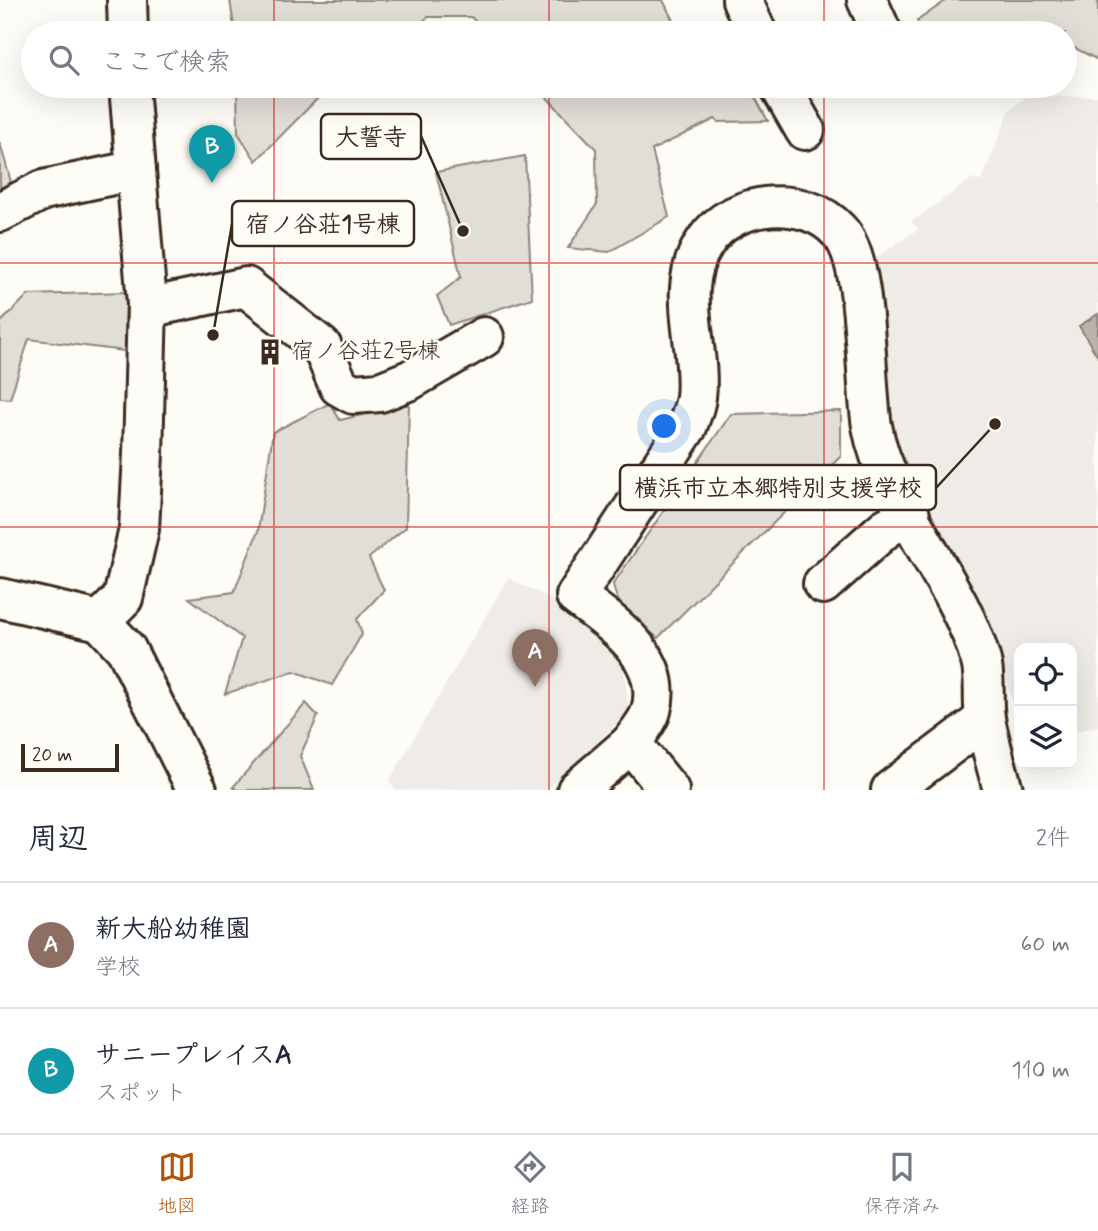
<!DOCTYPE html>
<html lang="ja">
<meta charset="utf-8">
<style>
:root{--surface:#fff;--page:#f2f2f3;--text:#1f2937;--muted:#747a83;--line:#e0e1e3;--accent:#b45309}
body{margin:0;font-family:Mynerve,"Klee One",sans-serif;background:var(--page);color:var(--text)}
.controls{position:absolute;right:21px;bottom:21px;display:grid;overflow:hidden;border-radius:14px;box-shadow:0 7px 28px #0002}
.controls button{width:63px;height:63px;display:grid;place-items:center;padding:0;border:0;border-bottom:2px solid var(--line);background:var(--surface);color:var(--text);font:35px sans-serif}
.scale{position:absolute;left:21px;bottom:18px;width:98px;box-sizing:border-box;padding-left:7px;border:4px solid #3b2a1e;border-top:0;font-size:19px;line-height:24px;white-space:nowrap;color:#3b2a1e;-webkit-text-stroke:5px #fdfcf7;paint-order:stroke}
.you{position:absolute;left:665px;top:427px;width:24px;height:24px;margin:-18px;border:5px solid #fff;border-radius:50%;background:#1a73e8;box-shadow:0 0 0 10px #1a73e833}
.badge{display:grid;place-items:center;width:46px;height:46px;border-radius:50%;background:var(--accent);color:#fff;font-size:23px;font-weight:700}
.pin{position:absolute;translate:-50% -58px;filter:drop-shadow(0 2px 4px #0008)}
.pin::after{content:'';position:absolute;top:37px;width:24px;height:21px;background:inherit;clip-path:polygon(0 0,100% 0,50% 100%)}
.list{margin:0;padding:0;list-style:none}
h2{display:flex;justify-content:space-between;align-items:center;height:91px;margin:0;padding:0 28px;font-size:30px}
h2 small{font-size:23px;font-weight:400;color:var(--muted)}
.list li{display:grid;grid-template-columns:46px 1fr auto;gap:21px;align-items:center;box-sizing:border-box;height:126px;padding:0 28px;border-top:2px solid var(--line)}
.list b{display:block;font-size:26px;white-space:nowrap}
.list p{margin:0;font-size:23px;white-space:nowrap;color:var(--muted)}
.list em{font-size:23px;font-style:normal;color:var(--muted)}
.icon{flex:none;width:38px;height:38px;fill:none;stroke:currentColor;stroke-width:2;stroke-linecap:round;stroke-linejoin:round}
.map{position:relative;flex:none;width:1098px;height:790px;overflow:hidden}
.search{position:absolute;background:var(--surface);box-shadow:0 7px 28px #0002;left:21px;right:21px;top:21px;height:77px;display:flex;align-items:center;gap:18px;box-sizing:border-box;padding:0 24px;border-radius:38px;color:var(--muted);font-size:26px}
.sheet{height:343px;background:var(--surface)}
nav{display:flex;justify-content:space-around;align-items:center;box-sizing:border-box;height:98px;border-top:2px solid var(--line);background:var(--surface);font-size:19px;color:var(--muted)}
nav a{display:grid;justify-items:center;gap:4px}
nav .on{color:var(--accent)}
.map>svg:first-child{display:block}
.built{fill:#efece7}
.green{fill:#e1ded7;stroke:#8e847a;stroke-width:2}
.water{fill:#bbb4ad;stroke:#887d74;stroke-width:2}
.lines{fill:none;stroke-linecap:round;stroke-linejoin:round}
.minor-casing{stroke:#3b2a1e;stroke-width:44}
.minor{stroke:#fdfcf7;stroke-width:38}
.grid{fill:none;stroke:#d62828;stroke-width:2;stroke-opacity:0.55}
.labels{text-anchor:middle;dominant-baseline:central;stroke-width:5;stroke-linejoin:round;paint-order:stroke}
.poi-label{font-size:23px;fill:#3b2a1e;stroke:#fdfcf7;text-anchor:start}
.leader{fill:none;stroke:#3b2a1e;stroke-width:2.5}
.callout-dot{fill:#3b2a1e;stroke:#fdfcf7;stroke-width:2.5}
.callout{fill:#fdfcf7;stroke:#3b2a1e;stroke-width:2.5}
.callout-label{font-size:24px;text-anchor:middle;font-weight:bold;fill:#3b2a1e}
</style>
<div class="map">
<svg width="1098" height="790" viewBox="0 0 1098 790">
<rect width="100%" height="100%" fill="#fdfcf7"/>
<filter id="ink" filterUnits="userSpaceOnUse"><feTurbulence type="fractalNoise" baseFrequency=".0143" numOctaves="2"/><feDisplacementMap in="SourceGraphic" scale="14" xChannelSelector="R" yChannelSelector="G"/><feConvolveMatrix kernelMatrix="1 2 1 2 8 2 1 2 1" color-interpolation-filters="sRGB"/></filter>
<g filter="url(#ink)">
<g class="built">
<path d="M1027 96H1098V726L1072 732V648H1019V732L1001 651 961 567 926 514 899 454 886 394 876 258 918 229 911 222 973 178 981 182 1010 109Z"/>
<path d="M508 578 559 603 623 661 629 712 546 790H396L389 781Z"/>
</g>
<g class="green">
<path d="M230 0H663L679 33H487L471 17H428L410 33H235Z"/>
<path d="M947 0H1098V60L1065 43V33H1045L1027 24 984 33H925L917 21Z"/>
<path d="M237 86H330L256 161 238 133Z"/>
<path d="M536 86H749L768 121 719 122 715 119 652 150 669 217 609 252 568 248 597 204 596 149Z"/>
<path d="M0 143 11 182 0 188Z"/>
<path d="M525 156 532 298 449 325 437 296 461 277 436 172Z"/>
<path d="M126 292 125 351 29 339 10 399 0 398V323L28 295Z"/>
<path d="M330 403 340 420 409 404 406 527 369 558 384 590 357 619 362 634 332 685 294 671 225 694 242 638 189 598 234 592 258 531 273 432Z"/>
<path d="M841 411V456L658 638C639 622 616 609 613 584L731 414Z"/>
<path d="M306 703 318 716 300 756 314 790H237L233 787Z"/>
</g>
<path class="water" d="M1098 314V357L1079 326Z"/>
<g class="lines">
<g class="minor-casing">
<g id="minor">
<path d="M127 0 128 33"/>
<path d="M742 0 757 33"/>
<path d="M867 0 882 33"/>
<path d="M781 88 805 130"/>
<path d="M0 212 43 190 136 170"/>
<path d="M147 308 246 287 322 347 339 386 353 394 380 392 410 380 484 337"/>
<path d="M823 584 886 528 910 515"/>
<path d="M0 598 100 621 126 649 197 790"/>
<path d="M100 621 123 598 139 529 143 454 147 304 129 86"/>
<path d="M577 790 631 743"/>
<path d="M669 790 631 743C637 734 648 722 651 711 666 657 611 623 576 596L687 427C690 418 695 407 696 397 702 346 673 289 705 242 733 199 806 194 839 231 869 262 864 381 872 426 886 504 958 580 981 661 986 679 982 700 985 718 989 742 997 767 1003 790"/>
<path d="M891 790 985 719"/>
</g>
</g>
<use href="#minor" class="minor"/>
</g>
</g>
<path class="grid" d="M274 0V33M549 0V33M824 0V33M274 86V790M549 86V790M824 86V790M0 263H1098M0 527H1098"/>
<defs>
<g id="building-bare" transform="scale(2.1)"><path d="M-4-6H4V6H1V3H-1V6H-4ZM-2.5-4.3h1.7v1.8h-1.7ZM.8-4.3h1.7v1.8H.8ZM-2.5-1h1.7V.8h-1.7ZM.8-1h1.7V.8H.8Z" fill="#3b2a1e" stroke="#fdfcf7" stroke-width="2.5" paint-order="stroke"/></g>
</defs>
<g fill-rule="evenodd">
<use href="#building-bare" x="270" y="352"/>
</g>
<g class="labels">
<g class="poi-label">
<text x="291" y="352">宿ノ谷荘2号棟</text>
</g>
</g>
<path class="leader" d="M463 231L421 136M213 335L232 224M995 424L936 488"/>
<g class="callout-dot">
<circle cx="463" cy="231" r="7"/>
<circle cx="213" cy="335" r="7"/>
<circle cx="995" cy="424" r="7"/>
</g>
<g class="callout">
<rect x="321" y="114" width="100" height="45" rx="7"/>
<rect x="232" y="201" width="182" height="45" rx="7"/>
<rect x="620" y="465" width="316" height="45" rx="7"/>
</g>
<g class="callout-label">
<text x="371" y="145">大誓寺</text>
<text x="323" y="232">宿ノ谷荘1号棟</text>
<text x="778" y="496">横浜市立本郷特別支援学校</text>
</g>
</svg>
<div class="controls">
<button><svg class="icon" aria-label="locate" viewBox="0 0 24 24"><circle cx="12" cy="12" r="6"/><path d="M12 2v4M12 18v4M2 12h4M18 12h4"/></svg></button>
<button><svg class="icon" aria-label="layers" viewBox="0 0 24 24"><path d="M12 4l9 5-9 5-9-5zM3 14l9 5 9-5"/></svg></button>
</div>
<div class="scale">20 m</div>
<div class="you"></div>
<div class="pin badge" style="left:535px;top:687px;background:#8d6e63">A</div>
<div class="pin badge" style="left:212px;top:183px;background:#0f9aa8">B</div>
<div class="search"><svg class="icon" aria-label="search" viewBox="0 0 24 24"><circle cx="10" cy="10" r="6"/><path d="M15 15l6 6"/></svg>ここで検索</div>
</div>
<section class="sheet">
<h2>周辺<small>2件</small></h2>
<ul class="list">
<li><span class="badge" style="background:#8d6e63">A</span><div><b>新大船幼稚園</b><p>学校</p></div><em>60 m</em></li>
<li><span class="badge" style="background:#0f9aa8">B</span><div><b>サニープレイスA</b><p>スポット</p></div><em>110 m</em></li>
</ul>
</section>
<nav>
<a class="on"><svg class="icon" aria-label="map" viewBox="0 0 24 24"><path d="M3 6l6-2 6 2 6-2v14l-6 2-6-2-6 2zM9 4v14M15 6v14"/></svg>地図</a>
<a><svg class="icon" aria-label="directions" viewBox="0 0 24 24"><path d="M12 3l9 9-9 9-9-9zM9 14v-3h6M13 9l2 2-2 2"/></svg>経路</a>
<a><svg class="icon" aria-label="saved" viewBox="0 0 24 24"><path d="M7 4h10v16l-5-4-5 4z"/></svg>保存済み</a>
</nav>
